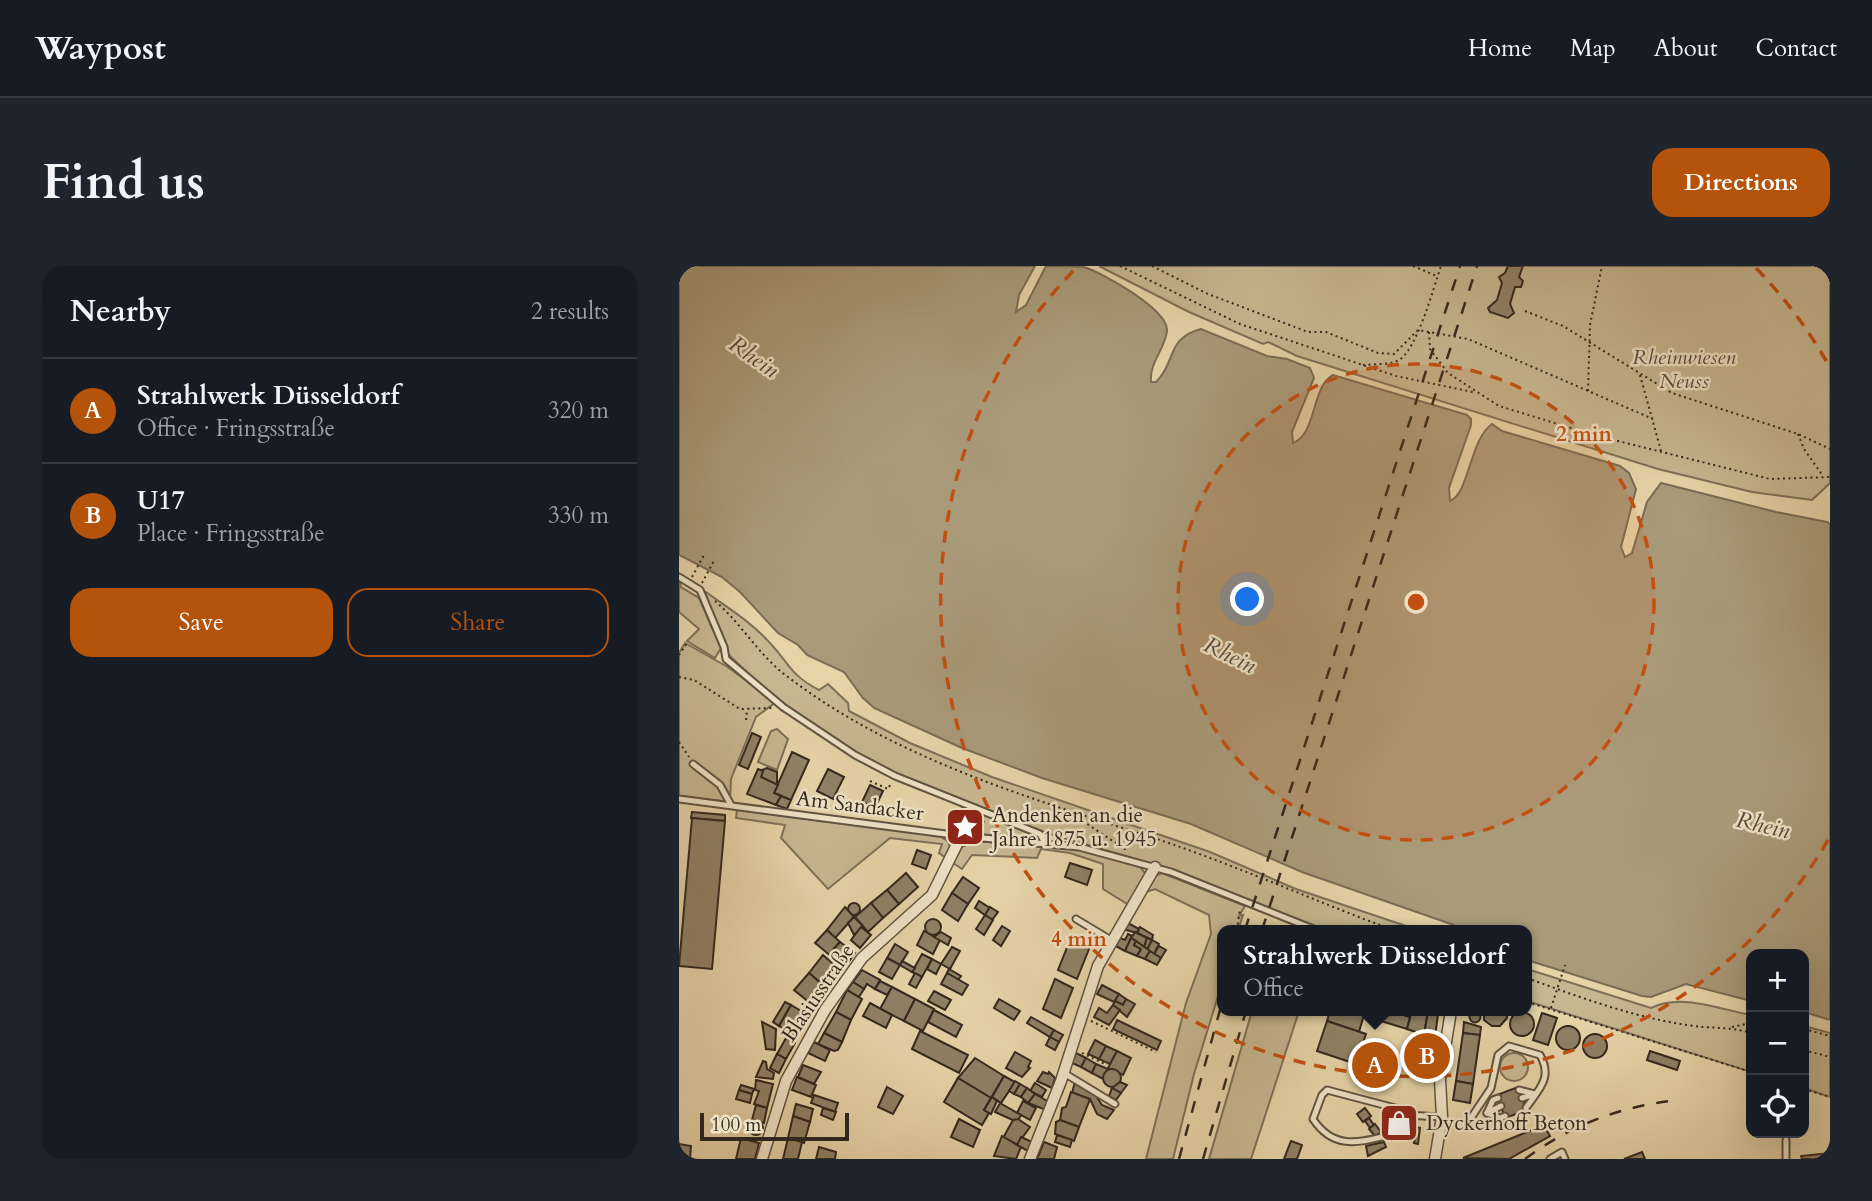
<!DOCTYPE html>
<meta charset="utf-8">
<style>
:root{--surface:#171b24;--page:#20242c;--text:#f1f3f6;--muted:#9ea1a6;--line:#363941;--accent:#b45309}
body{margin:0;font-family:Cardo,serif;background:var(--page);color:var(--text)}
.controls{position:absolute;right:21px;bottom:21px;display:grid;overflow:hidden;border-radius:14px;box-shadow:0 7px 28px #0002}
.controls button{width:63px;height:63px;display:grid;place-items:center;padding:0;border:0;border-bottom:2px solid var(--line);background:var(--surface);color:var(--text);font:35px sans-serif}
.scale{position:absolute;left:21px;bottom:18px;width:149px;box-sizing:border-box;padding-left:7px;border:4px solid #32281e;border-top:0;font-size:19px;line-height:24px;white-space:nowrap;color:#32281e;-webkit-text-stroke:5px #efe3c6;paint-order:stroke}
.you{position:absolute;left:569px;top:334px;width:24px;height:24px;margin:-18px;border:5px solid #fff;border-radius:50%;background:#1a73e8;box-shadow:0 0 0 10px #1a73e833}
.badge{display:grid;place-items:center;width:46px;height:46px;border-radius:50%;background:var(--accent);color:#fff;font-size:23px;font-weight:700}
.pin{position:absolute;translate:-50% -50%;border:4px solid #fff;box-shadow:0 2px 7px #0006}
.popup{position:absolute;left:538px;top:659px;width:315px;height:91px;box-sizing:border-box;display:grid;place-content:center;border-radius:14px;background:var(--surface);filter:drop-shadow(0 2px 5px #0005);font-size:23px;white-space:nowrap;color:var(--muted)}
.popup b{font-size:26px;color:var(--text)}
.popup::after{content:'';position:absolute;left:50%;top:100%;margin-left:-14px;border:14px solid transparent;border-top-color:var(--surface)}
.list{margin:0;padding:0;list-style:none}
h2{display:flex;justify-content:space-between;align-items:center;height:91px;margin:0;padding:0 28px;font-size:30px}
h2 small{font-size:23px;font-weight:400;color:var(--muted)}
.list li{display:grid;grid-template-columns:46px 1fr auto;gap:21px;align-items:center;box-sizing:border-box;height:105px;padding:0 28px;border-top:2px solid var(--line)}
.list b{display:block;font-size:26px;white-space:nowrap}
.list p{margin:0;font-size:23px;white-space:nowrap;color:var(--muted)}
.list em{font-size:23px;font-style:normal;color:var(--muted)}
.actions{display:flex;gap:14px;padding:21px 28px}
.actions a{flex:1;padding:16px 0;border:2px solid var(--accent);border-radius:21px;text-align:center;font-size:24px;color:var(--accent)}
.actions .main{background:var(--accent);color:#fff}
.icon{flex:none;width:38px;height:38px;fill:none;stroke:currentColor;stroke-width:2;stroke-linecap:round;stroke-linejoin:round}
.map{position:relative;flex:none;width:1151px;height:893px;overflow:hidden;border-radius:21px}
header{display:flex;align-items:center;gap:42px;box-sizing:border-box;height:98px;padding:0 35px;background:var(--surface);border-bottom:2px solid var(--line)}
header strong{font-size:33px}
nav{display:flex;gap:38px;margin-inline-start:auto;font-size:24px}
.intro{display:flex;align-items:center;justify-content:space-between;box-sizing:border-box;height:168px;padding:0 42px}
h1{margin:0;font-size:49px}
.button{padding:18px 32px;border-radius:21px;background:var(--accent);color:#fff;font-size:24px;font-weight:700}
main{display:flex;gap:42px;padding:0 42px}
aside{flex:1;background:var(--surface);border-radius:21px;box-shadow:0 7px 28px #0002}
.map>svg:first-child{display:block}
.green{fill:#c7b791;stroke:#7c7058;stroke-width:2}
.water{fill:#a99a79;stroke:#796c55;stroke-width:2}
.building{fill:#908166;stroke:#32281e;stroke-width:2}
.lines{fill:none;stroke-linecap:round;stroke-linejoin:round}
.lane-casing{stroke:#5f5340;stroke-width:9}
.street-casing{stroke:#5f5340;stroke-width:13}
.path{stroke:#32281e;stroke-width:2;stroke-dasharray:2 3.5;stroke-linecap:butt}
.lane{stroke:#efe3c6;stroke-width:5}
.street{stroke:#efe3c6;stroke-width:10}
.rail{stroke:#32281e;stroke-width:2.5;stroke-dasharray:12 12;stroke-linecap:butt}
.ring{fill:none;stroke:#c44f10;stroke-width:3.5;stroke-dasharray:12 9}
.labels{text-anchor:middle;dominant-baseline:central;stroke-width:5;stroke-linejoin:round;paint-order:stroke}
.park-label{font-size:21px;font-style:italic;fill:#574c3b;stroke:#efe3c6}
.street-label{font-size:21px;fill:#32281e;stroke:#efe3c6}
.poi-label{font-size:21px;fill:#32281e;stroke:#efe3c6;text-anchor:start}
.water-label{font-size:23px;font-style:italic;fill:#564a39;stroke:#efe3c6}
.centre{fill:#c44f10;stroke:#efe3c6;stroke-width:3.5}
.ring-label{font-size:21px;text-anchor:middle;font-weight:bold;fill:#c44f10;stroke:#efe3c6;stroke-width:5;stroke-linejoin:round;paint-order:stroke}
</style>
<header>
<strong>Waypost</strong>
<nav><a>Home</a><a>Map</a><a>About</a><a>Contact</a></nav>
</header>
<div class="intro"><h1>Find us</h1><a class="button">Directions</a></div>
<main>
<aside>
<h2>Nearby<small>2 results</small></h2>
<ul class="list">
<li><span class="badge">A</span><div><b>Strahlwerk Düsseldorf</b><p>Office · Fringsstraße</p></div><em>320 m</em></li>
<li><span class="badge">B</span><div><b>U17</b><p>Place · Fringsstraße</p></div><em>330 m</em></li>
</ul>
<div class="actions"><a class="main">Save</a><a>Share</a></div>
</aside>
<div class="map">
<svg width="1151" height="893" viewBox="0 0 1151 893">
<rect width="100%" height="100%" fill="#e6d4a8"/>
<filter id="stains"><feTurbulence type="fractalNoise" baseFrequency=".00286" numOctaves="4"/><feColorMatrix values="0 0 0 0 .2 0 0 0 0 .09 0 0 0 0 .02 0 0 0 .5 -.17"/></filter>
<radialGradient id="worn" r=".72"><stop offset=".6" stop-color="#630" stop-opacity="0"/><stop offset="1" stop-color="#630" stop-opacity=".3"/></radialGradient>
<g class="green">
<path d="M420 0H1151V217L1133 234 1073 226 979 203 618 90 589 76 584 78 510 46Z"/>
<path d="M0 313 2 321 20 332 42 382 36 392 8 375 20 363 0 346Z"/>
<path d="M27 326C49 342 72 356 90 376 111 398 111 409 140 424L149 418 169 437 170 445 231 477 313 511 531 586 617 623 739 664H639L492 603 367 567 202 502 128 456 72 410 48 387 24 329Z"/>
<path d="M6 377 47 400 97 436 77 451 52 513 51 536 0 530V387Z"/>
<path d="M98 463 109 473 98 504 79 496 92 465Z"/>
<path d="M283 540 354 568 357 571 353 575 279 565Z"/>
<path d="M58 544 260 570 269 575 271 581 267 592 260 587 263 578 211 572 149 623 102 572 106 559 57 552Z"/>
<path d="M296 575 401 583 461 601 467 608 450 639 424 623V598L391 587 362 583 358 592 293 589 283 603 274 597 283 581Z"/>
<path d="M483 607 566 640 560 650 564 649 559 664H544V714L515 808 494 893H467L507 737 532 668 530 649 476 623 464 627 476 610Z"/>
<path d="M848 703 972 742C1002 727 1040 743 1072 749V806L848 735Z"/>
<path d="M573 745H620L572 893H530Z"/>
<path d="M1125 760 1151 767V831L1125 822Z"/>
<circle cx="835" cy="801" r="14"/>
</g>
<path class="water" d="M0 0H356L340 29 337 46 347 39 367 0C379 0 395 0 405 1 424 7 490 44 488 65 486 83 470 97 472 116H477C497 97 487 72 522 63L588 90 608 93 631 102 635 112 613 166 614 177C638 168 632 121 654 109L788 149 792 153V159L770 222 771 235C790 228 791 173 813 158L823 165 941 200 950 207 957 223 942 281 946 291 953 287 968 236 982 217 1097 246 1148 256 1151 258V754L1125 746V688H1072V735L1007 718 972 731 963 730 848 694V664H789L623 606 512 558 363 512 283 482 195 442 184 432 165 406 128 389 119 379 99 367 61 326 43 311 0 289Z"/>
<g class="building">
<path d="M829 0H844L840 11 844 15 842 21H836L831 38 835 47 829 52 811 46 809 42 818 34 823 17 820 11 826 7Z"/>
<path d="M73 467 82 471 69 503 60 499Z"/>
<path d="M113 486 130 494 112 534 95 527Z"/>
<path d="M88 502 98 506V519L82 511 83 504Z"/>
<path d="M79 503 84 505 82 511 99 519 95 527 102 530 97 539 68 528Z"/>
<path d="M149 503 165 511 154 533 138 525Z"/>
<path d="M191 519 204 525 196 542 183 536Z"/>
<path d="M102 530 112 534 108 543 97 539Z"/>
<path d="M13 546 46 549V555L12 552Z"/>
<path d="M13 552 46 555 33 703 0 700Z"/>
<path d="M238 584 252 589 247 603 233 598Z"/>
<path d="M391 597 413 604 408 619 386 611Z"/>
<path d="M227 607 239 621 220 638 208 624Z"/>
<path d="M284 611 300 622 289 638 273 627Z"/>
<path d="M208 624 220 638 204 652 192 637Z"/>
<path d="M273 627 289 638 279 655 263 644Z"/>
<path d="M300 635 311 642 306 649 296 642Z"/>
<circle cx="175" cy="643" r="6"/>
<path d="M192 637 204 652 189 666 176 651Z"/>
<path d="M166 641 175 651 156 672 148 664Z"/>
<path d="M311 641 319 646 313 654 306 649Z"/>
<path d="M306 649 314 654 305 669 297 663Z"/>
<path d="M175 651 184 660 175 669 169 657Z"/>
<circle cx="254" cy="661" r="8"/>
<path d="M447 656 460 663 458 667 444 663Z"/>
<path d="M323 660 331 665 322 680 314 674Z"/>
<path d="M182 661 192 669 181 682 172 674Z"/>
<path d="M461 661 474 669 473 674 458 667Z"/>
<path d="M148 664 161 676 153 685 162 693 159 696 136 677Z"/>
<path d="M245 665 261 674 254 688 238 679Z"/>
<path d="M262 666 272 672 269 679 255 671Z"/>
<path d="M456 666 468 672 465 681 452 672Z"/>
<path d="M449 668 453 670 446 685 435 679 439 671 446 674Z"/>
<path d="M452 672 457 675 455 679 462 683 458 690 446 685Z"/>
<path d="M468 672 473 674 468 684 465 682Z"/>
<path d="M391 674 410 683 398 713 379 704Z"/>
<path d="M473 674 480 678 475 688 468 684Z"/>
<path d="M457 675 471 685 466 693 458 690 462 683 455 679Z"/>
<path d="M161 676 176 687 168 698 153 685Z"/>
<path d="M216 678 229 686 221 699 208 692Z"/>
<path d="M480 680 487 684 482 692 475 688Z"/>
<path d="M273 681 281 685 271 703 262 698Z"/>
<path d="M471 685 482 692 478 699 466 693Z"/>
<path d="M243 688 253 693 243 711 233 706Z"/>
<path d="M144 689 159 702 144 719 130 707Z"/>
<path d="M208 692 221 699 213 713 200 706Z"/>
<path d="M253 693 262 698 257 708 248 703Z"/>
<path d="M223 695 236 702 233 706 221 699Z"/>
<path d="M270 703 282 710 279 714 268 707Z"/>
<path d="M183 704 201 714 196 723 188 718 185 723 174 716Z"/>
<path d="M130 707 144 719 130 736 115 724Z"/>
<path d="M236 707 243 711 237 722 230 718Z"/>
<path d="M268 707 289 719 283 729 262 718Z"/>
<path d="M376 713 394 722 382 752 364 743Z"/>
<path d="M201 715 213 721 208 729 196 723Z"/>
<path d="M174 716 185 723 180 731 168 724Z"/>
<path d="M423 719 440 728 435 736 418 728Z"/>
<path d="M213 721 236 733 225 755 201 743Z"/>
<path d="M168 724 183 733 172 754 157 746Z"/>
<path d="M255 725 272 734 266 744 249 735Z"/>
<path d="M440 728 447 733 444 739 436 735Z"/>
<path d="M236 733 255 743 244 765 225 755Z"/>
<path d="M320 733 341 745 335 754 315 742Z"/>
<path d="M447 733 456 738 448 751 434 739 436 735 444 739Z"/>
<path d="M106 736 112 739 100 760 94 756Z"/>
<path d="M191 737 213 749 207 762 184 750Z"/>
<path d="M112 739 129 749 117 770 100 760Z"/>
<path d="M434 739 441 744 430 759 415 751 420 742 428 747Z"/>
<path d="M255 744 283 759 277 771 249 756Z"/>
<path d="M651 745H686L680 766 648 755Z"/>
<path d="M686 745H713L731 751 728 763 702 755 703 750Z"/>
<path d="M713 745H733L731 751Z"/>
<path d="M733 745H749L745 769 728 763Z"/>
<path d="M749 745 759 748 756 771 745 769Z"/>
<path d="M805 745H828V752L821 760H813L805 754Z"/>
<circle cx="796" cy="751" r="5.5"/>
<circle cx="843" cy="758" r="12"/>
<path d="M157 746 172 754 163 776 145 767Z"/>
<path d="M863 747 878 752 869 779 854 774Z"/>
<path d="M352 751 375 764 371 771 348 757Z"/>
<path d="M438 754 482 775 478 784 434 763Z"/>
<path d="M648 755 687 768 677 798 638 785Z"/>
<path d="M83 756 97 763 96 784 87 783Z"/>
<path d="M785 756 802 761 801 769 784 767Z"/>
<circle cx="889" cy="772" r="12"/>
<path d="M375 764 384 769 380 776 371 771Z"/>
<path d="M241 765 289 789 280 807 233 783Z"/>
<path d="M145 767 163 776 159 784 155 785 139 778Z"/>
<path d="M784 767 801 769 794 818 777 815Z"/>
<circle cx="916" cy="780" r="12"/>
<path d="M371 771 380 776 376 784 367 779Z"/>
<path d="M107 772 116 777 107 793 98 788Z"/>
<path d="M416 774 427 780 420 793 409 788Z"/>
<path d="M135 776 151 784 146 795 129 787Z"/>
<path d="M427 780 438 785 431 798 420 793Z"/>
<path d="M438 785 452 792 444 809 429 802Z"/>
<path d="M971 785 1001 795 998 804 968 794Z"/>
<path d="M336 786 352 795 349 801 351 802 343 811 327 802Z"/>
<path d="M743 786 754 788 753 794 742 791Z"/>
<path d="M397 787 407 792 402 801 393 797Z"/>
<path d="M98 788 107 793 100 807 91 802Z"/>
<path d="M681 788 713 799 710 809 678 798Z"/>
<path d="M296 792 325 810 312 832 279 812Z"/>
<path d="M407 792 417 798 413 807 402 801Z"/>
<path d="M84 795 87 796 88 803 95 807 94 813 77 811Z"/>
<path d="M417 798 429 803 424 813 413 807Z"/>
<path d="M124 799 142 806 135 818 119 811Z"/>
<circle cx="433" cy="812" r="9"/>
<path d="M364 806 369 808 370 806 376 812 373 822 358 815Z"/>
<path d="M325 810 336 816 322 837 313 831Z"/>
<path d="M118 811 137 819 132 831 113 824Z"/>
<path d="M279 812 312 832 305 844 310 847 303 859 265 836Z"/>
<path d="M77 814 94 818 88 842 75 838 80 825 76 824Z"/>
<path d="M336 815 341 818 335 828 330 825Z"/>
<path d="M777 815 794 818 791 837 774 834Z"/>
<path d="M396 816 414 825 423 839 435 844 428 853 418 848 411 833 393 827Z"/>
<path d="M441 816 448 819 442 827 433 822Z"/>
<path d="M356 817 367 824 363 831 351 825Z"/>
<path d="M341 818 348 822 342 831 335 828Z"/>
<path d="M62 819 75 823 73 828 60 824Z"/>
<path d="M208 821 224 830 214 848 199 841Z"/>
<path d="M839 821 848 844 826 852 818 829Z"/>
<path d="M348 822 356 828 349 837 342 831Z"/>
<path d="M433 822 442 827 437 834 430 830Z"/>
<path d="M60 824 73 828 71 837 57 833Z"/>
<path d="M392 826 411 833 400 861 381 854 383 842 387 841Z"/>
<path d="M356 828 370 836 367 844 344 835 349 837Z"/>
<path d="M135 829 159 837 156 846 132 837Z"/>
<path d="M313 831 318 835 312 848 305 844Z"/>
<path d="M344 835 357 842 351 854 338 847Z"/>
<path d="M321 837 342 849 338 856 316 846Z"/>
<path d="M117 838 134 843 131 856 114 850Z"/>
<path d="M77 839 88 842 85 857 73 854Z"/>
<path d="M144 842 157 846 154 854 142 849Z"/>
<path d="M686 842 692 850 684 856 678 848Z"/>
<path d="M114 850 131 856 125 877 109 872Z"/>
<path d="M690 852 695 859 691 862 686 855Z"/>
<path d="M280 853 301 864 294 881 272 871Z"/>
<path d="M339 853 351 861 338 879 324 872 334 854Z"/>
<path d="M381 854 400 861 395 875 376 868 377 856Z"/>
<circle cx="77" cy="862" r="7"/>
<path d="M696 858 702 866 696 870 690 863Z"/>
<path d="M865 859 871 870 830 893 784 892Z"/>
<path d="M738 861 741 862 739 878 735 877Z"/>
<path d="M378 869 393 874 391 881 376 876Z"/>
<path d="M323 870 342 881 337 893 315 890Z"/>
<path d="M342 871 353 876 349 885 338 879Z"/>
<path d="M62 872 80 877 76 893H57Z"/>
<path d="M109 872 123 876 119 893H104Z"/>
<path d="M612 875 623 879 618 893H605Z"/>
<path d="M365 876 378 881 375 893H358Z"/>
<path d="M705 876 707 881 689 890 687 880Z"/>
<path d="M0 878 12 880 11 893H0Z"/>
<path d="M140 881 157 886 156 893H137Z"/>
<path d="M963 886 966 893H945Z"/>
<path d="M1151 887V893H1123L1122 890Z"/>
</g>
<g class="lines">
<g class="lane-casing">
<g id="lane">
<path d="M0 311 21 324 45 381 47 393 104 441 176 489 216 510 361 568 366 577"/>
<path d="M14 498 41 519 52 539"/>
<path d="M0 533 282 570 400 581 492 606 637 664"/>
<path d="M397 653 432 674"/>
<path d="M385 807 436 838"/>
<path d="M840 824 856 828"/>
<path d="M843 832 856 828"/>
<path d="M808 847 814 834 819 832"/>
<path d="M808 847 821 852 826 850"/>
<path d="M808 847 822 840"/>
<path d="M726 849 720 843 648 824 643 829 634 853C657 888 686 874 720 867L726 849 763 851"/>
<path d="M790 855 812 822 819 789 830 780 861 789C874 812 860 823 847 842"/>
<path d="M1107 874V893"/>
<path d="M871 893 883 886 886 893"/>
</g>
</g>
<g class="street-casing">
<g id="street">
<path d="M83 893 107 815 146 744 183 692 253 629 282 570"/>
<path d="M351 893 382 815 419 700 476 601"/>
<path d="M756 893 763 851 761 813 772 745"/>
</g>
</g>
<g class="path">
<path d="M441 0 561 58 717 110 794 126"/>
<path d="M473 0 529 28 629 66H647L699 87 715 88 739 64 789 73 974 153"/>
<path d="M734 0 758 10"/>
<path d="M846 45 884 60 993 127 1119 168 1151 183"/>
<path d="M750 66 751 83 769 107 820 140 915 169 1091 213 1151 211"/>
<path d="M684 99C694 98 708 99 718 95 737 88 755 20 762 0"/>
<path d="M961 109 982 185"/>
<path d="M909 125 911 59 923 0"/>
<path d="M1119 168 1125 183 1144 210"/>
<path d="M13 311 26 287"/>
<path d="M23 317 36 293"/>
<path d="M36 335C63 358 80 390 109 411 215 492 347 531 472 571 554 598 633 634 714 664"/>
<path d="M0 389 8 377"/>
<path d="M0 411 15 414 61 443 93 442"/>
<path d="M67 454 68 444"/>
<path d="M0 476 10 491"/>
<path d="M191 515 209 523 212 517"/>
<path d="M390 546 449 585"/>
<path d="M295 563 307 554"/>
<path d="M558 664 561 643"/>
<path d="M848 712C900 731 954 751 1008 759 1031 763 1050 760 1072 767"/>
<path d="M848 736 1072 806"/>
<path d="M872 742 886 699"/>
<path d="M412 755 477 786"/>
<path d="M1053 761 1072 757"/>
<path d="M1125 763 1151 770"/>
<path d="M1125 784 1151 791"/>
<path d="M403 787 428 799"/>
<path d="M1125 823 1151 831"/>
</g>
<use href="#lane" class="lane"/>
<use href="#street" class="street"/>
<g class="rail">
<path d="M566 664 781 0"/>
<path d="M583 664 798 0"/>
<path d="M500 893 544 733"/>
<path d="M524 893 567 745"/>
<path d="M846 893C893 858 943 840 1000 834"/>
</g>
</g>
<circle cx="737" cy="336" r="238" fill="#c44f10" fill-opacity=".12"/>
<g class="ring">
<circle cx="737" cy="336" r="238"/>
<path d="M1149 574A476 476 0 1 1 397 2M1077 2A476 476 0 0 1 1149 98"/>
</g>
<defs>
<g id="sight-square" transform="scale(2.0125)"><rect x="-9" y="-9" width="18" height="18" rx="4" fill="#8f2418" stroke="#efe3c6"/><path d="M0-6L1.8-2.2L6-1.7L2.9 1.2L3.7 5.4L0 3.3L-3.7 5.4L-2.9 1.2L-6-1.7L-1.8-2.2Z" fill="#fff"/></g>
<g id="shop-square" transform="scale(2.0125)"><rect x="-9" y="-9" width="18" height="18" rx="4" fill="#8f2418" stroke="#efe3c6"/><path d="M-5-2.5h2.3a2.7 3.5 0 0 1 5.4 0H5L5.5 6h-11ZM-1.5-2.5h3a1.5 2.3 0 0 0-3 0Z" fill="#fff"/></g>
</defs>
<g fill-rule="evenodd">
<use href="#sight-square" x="286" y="561"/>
<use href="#shop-square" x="720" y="857"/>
</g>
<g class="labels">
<g class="park-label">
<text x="1005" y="91">Rheinwiesen<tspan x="1005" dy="24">Neuss</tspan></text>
</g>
<g class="street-label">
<text transform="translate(181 540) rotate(7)">Am Sandacker</text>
<text transform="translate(139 727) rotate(-56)">Blasiusstraße</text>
</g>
<g class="poi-label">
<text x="313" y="549">Andenken an die<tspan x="313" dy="24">Jahre 1875 u. 1945</tspan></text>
<text x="747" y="857">Dyckerhoff Beton</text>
</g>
<g class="water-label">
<text transform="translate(75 91) rotate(35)">Rhein</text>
<text transform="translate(551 389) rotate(26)">Rhein</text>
<text transform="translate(1084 559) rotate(13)">Rhein</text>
</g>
</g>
<circle cx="737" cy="336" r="10" class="centre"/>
<g class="ring-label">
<text x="905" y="175">2 min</text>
<text x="400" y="680">4 min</text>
</g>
<rect width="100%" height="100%" filter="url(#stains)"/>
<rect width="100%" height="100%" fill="url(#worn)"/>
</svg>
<div class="controls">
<button>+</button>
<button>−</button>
<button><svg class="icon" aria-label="locate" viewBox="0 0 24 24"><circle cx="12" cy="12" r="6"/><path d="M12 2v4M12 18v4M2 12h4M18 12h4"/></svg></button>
</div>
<div class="scale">100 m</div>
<div class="you"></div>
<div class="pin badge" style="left:696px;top:799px">A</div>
<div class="popup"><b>Strahlwerk Düsseldorf</b>Office</div>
<div class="pin badge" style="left:748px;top:790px">B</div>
</div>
</main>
